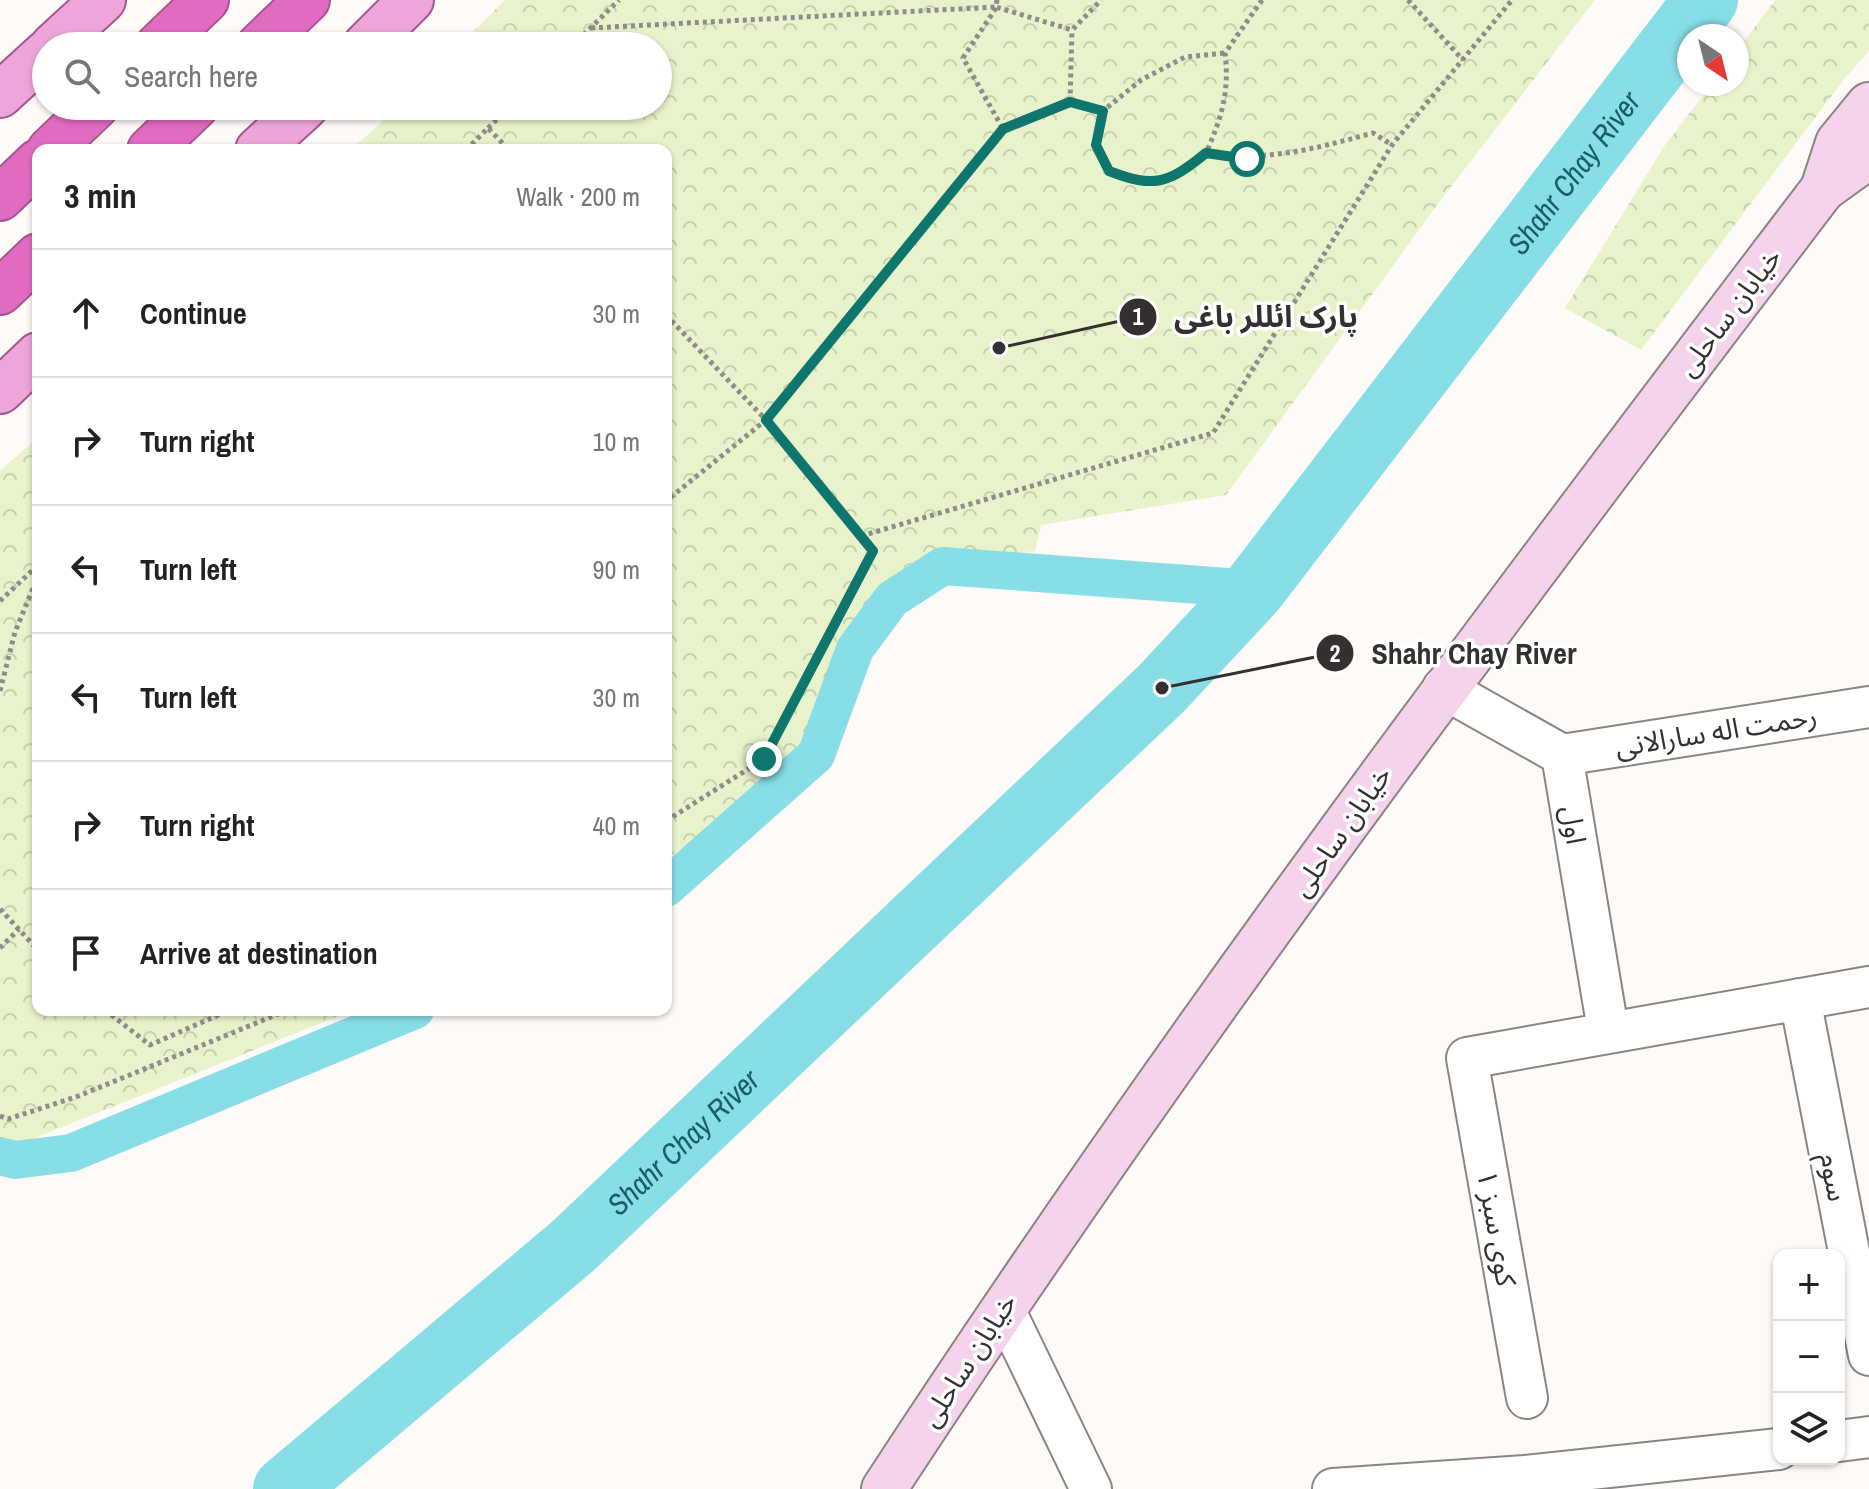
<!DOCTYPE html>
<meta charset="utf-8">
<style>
:root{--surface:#fff;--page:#f6f6f6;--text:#222;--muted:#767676;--line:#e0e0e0}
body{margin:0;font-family:"Archivo Narrow","Noto Sans Arabic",sans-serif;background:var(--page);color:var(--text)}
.controls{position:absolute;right:24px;bottom:24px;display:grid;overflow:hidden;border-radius:16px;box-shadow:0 2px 6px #0004}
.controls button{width:72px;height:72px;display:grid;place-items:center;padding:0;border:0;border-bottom:2px solid var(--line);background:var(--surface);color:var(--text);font:40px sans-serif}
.compass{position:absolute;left:1677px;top:24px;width:72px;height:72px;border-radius:50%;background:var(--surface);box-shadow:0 2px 6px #0004;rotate:145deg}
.stop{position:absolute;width:24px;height:24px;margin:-18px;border:6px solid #0f766e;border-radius:50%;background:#fff}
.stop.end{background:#0f766e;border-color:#fff;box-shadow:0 2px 8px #0008}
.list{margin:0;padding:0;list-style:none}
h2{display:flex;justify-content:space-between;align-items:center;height:104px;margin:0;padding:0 32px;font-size:34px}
h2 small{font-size:26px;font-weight:400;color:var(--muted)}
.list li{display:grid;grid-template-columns:52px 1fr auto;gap:24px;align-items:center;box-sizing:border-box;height:128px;padding:0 32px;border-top:2px solid var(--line)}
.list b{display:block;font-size:30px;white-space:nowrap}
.list em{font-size:26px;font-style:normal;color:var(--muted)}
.icon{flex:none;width:44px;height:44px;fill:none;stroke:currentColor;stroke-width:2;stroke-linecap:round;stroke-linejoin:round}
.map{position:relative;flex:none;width:1869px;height:1489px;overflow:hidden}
.search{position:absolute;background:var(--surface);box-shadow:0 2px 6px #0004;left:32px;top:32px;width:640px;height:88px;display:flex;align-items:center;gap:20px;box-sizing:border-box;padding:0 28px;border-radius:44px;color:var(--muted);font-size:30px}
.panel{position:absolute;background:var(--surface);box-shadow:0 2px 6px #0004;left:32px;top:144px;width:640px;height:872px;border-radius:16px}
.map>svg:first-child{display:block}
.park{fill:url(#park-crowns)}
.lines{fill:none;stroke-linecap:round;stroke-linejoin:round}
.canal{stroke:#88dee7;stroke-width:38}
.river{stroke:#88dee7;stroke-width:64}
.street-casing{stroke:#8b8582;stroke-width:44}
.secondary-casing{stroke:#8b8582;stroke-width:48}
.primary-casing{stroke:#a5568f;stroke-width:48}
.highway-casing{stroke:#a5568f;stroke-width:48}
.path{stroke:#8f8c8a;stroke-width:5;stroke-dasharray:4 4;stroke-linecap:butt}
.street{stroke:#fff;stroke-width:40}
.secondary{stroke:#f6d3ed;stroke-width:44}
.primary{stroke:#eea6da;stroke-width:44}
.highway{stroke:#e26bc2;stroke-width:44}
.route{stroke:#0f766e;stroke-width:10}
.labels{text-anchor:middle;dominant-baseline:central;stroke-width:7;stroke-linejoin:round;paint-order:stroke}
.street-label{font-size:28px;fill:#33302f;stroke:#fff}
.water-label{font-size:30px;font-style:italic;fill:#185f66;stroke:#fff}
.leader{fill:none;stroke:#33302f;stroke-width:3}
.callout-dot{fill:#33302f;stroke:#fff;stroke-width:3}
.mark-label{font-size:24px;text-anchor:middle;font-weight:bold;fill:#fff}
.callout-label{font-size:30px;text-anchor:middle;font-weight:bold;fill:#33302f;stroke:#fff;stroke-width:7;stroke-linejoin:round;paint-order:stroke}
</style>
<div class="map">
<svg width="1869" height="1489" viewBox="0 0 1869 1489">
<defs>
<pattern id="park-crowns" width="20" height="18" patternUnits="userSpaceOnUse" patternTransform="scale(2)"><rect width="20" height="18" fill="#e9f3cb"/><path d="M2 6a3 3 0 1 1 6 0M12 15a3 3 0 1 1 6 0" fill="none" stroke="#c8d1af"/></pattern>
</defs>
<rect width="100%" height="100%" fill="#fefaf8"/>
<g class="park">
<path d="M505 0H1595L1440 201 1226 495 1041 525 1035 551 908 565 868 606 847 646 819 723 778 779 666 860V150H351L399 106H658V46H459Z"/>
<path d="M1775 0H1869V51L1845 78 1641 350 1565 308 1665 145 1712 84H1737V51Z"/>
<path d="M38 437V1010H354L15 1146 0 1142V471Z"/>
</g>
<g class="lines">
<g class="canal">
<path d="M666 888 816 755 855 649 892 599 943 566 1254 589"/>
<path d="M0 1156 15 1160 71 1153 415 1010"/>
</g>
<path class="river" id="s1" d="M285 1489 573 1246 1162 688 1254 589 1706 0"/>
<g class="street-casing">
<g id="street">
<path d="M1443 688 1562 755 1608 1030"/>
<path d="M1562 755 1869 707"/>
<path d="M1800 999 1869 1355"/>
<path d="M1003 1307 1091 1489"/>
<path d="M1527 1398 1467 1058 1869 987"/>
<path d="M1839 1441 1869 1437"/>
<path d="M1333 1489 1525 1476 1779 1449"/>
</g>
</g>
<g class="secondary-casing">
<g id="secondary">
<path d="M1823 189 1869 156"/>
<path d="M884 1489C1176 1041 1499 614 1823 189L1838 143 1869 105"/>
</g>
</g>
<g class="primary-casing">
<g id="primary">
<path d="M53 46 103 0"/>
<path d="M365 46 411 0"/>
<path d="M0 95 46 53"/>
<path d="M258 150 306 106"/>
<path d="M0 391 38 355"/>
</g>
</g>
<g class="highway-casing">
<g id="highway">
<path d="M158 46 206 0"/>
<path d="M259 46 307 0"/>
<path d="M50 150 96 106"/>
<path d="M150 150 196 106"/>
<path d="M0 198 38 162"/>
<path d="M0 292 38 256"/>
</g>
</g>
<g class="path">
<path d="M997 0 996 7 1072 30 1101 0"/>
<path d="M1262 0 1225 53C1230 92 1221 119 1206 153 1268 162 1313 149 1373 133L1392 145"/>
<path d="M1408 0 1463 60"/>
<path d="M996 8 963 58 1003 129"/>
<path d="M591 28 996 7"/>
<path d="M572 46 619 0"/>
<path d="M1070 102 1103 111"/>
<path d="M488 128 511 106"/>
<path d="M466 150 488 128 509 150"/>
<path d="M1206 153C1169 183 1154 189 1109 171L1096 145 1103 111 1141 80 1185 57 1225 53"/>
<path d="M666 315 766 420 666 501"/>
<path d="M861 536 1213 433 1392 145 1512 0"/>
<path d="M0 601 38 565"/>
<path d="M0 691 15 632 38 576"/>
<path d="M666 821 764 759 873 551 766 420 1003 129 1070 102 1072 30"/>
<path d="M0 909 38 950"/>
<path d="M0 948 19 929"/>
<path d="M105 1010 150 1045 230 1010"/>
<path d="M0 1116 8 1119 76 1097 288 1010"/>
</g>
<use href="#street" class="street"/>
<use href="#secondary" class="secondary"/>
<use href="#primary" class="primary"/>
<use href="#highway" class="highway"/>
</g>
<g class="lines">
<path class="route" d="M764 759 873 551 766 420 1003 129 1070 102 1103 111 1096 145 1109 171C1155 189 1169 183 1206 153L1247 159"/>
</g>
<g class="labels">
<g class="street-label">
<text transform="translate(1729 312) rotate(-53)">خیابان ساحلی</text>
<text transform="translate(1716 731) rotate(-9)">رحمت اله سارالانی</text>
<text transform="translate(1574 825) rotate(81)">اول</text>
<text transform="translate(1341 831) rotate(-55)">خیابان ساحلی</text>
<text transform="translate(1834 1177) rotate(79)">سوم</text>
<text transform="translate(1497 1228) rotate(80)">کوی سبز ۱</text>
<text transform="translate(968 1360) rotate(-57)">خیابان ساحلی</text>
</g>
<g class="water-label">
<text stroke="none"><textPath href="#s1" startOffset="1848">Shahr Chay River</textPath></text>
<text stroke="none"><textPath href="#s1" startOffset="528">Shahr Chay River</textPath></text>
</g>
</g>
<path class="leader" d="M999 348L1138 317M1162 688L1335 653"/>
<g class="callout-dot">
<circle cx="999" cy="348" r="8"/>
<circle cx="1162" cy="688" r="8"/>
<circle cx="1138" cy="317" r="20"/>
<circle cx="1335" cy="653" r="20"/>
</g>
<g class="mark-label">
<text x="1138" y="325">1</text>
<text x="1335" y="662">2</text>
</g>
<g class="callout-label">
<text x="1266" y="327">پارک ائللر باغی</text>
<text x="1474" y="664">Shahr Chay River</text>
</g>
</svg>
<div class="controls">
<button>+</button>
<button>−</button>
<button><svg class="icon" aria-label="layers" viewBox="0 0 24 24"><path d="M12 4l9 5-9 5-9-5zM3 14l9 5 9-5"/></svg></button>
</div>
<svg class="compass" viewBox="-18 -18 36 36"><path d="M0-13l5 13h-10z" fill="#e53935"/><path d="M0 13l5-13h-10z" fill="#767676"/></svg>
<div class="stop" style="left:1247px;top:159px"></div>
<div class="stop end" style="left:764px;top:759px"></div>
<div class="search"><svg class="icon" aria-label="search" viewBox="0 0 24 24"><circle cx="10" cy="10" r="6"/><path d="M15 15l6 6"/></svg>Search here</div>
<section class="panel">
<h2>3 min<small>Walk · 200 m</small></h2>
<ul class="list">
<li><svg class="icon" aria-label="ahead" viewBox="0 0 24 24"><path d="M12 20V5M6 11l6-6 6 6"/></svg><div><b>Continue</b></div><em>30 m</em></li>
<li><svg class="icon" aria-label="right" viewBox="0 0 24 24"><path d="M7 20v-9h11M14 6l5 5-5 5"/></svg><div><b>Turn right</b></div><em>10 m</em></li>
<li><svg class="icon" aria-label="left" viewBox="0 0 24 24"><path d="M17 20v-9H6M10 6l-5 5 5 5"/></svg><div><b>Turn left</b></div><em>90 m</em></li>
<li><svg class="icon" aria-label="left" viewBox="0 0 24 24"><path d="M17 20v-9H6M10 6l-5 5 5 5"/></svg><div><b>Turn left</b></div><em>30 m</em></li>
<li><svg class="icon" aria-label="right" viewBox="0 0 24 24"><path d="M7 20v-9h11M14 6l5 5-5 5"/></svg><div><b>Turn right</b></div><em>40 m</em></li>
<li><svg class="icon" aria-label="arrive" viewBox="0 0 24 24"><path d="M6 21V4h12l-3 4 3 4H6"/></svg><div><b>Arrive at destination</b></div></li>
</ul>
</section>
</div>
